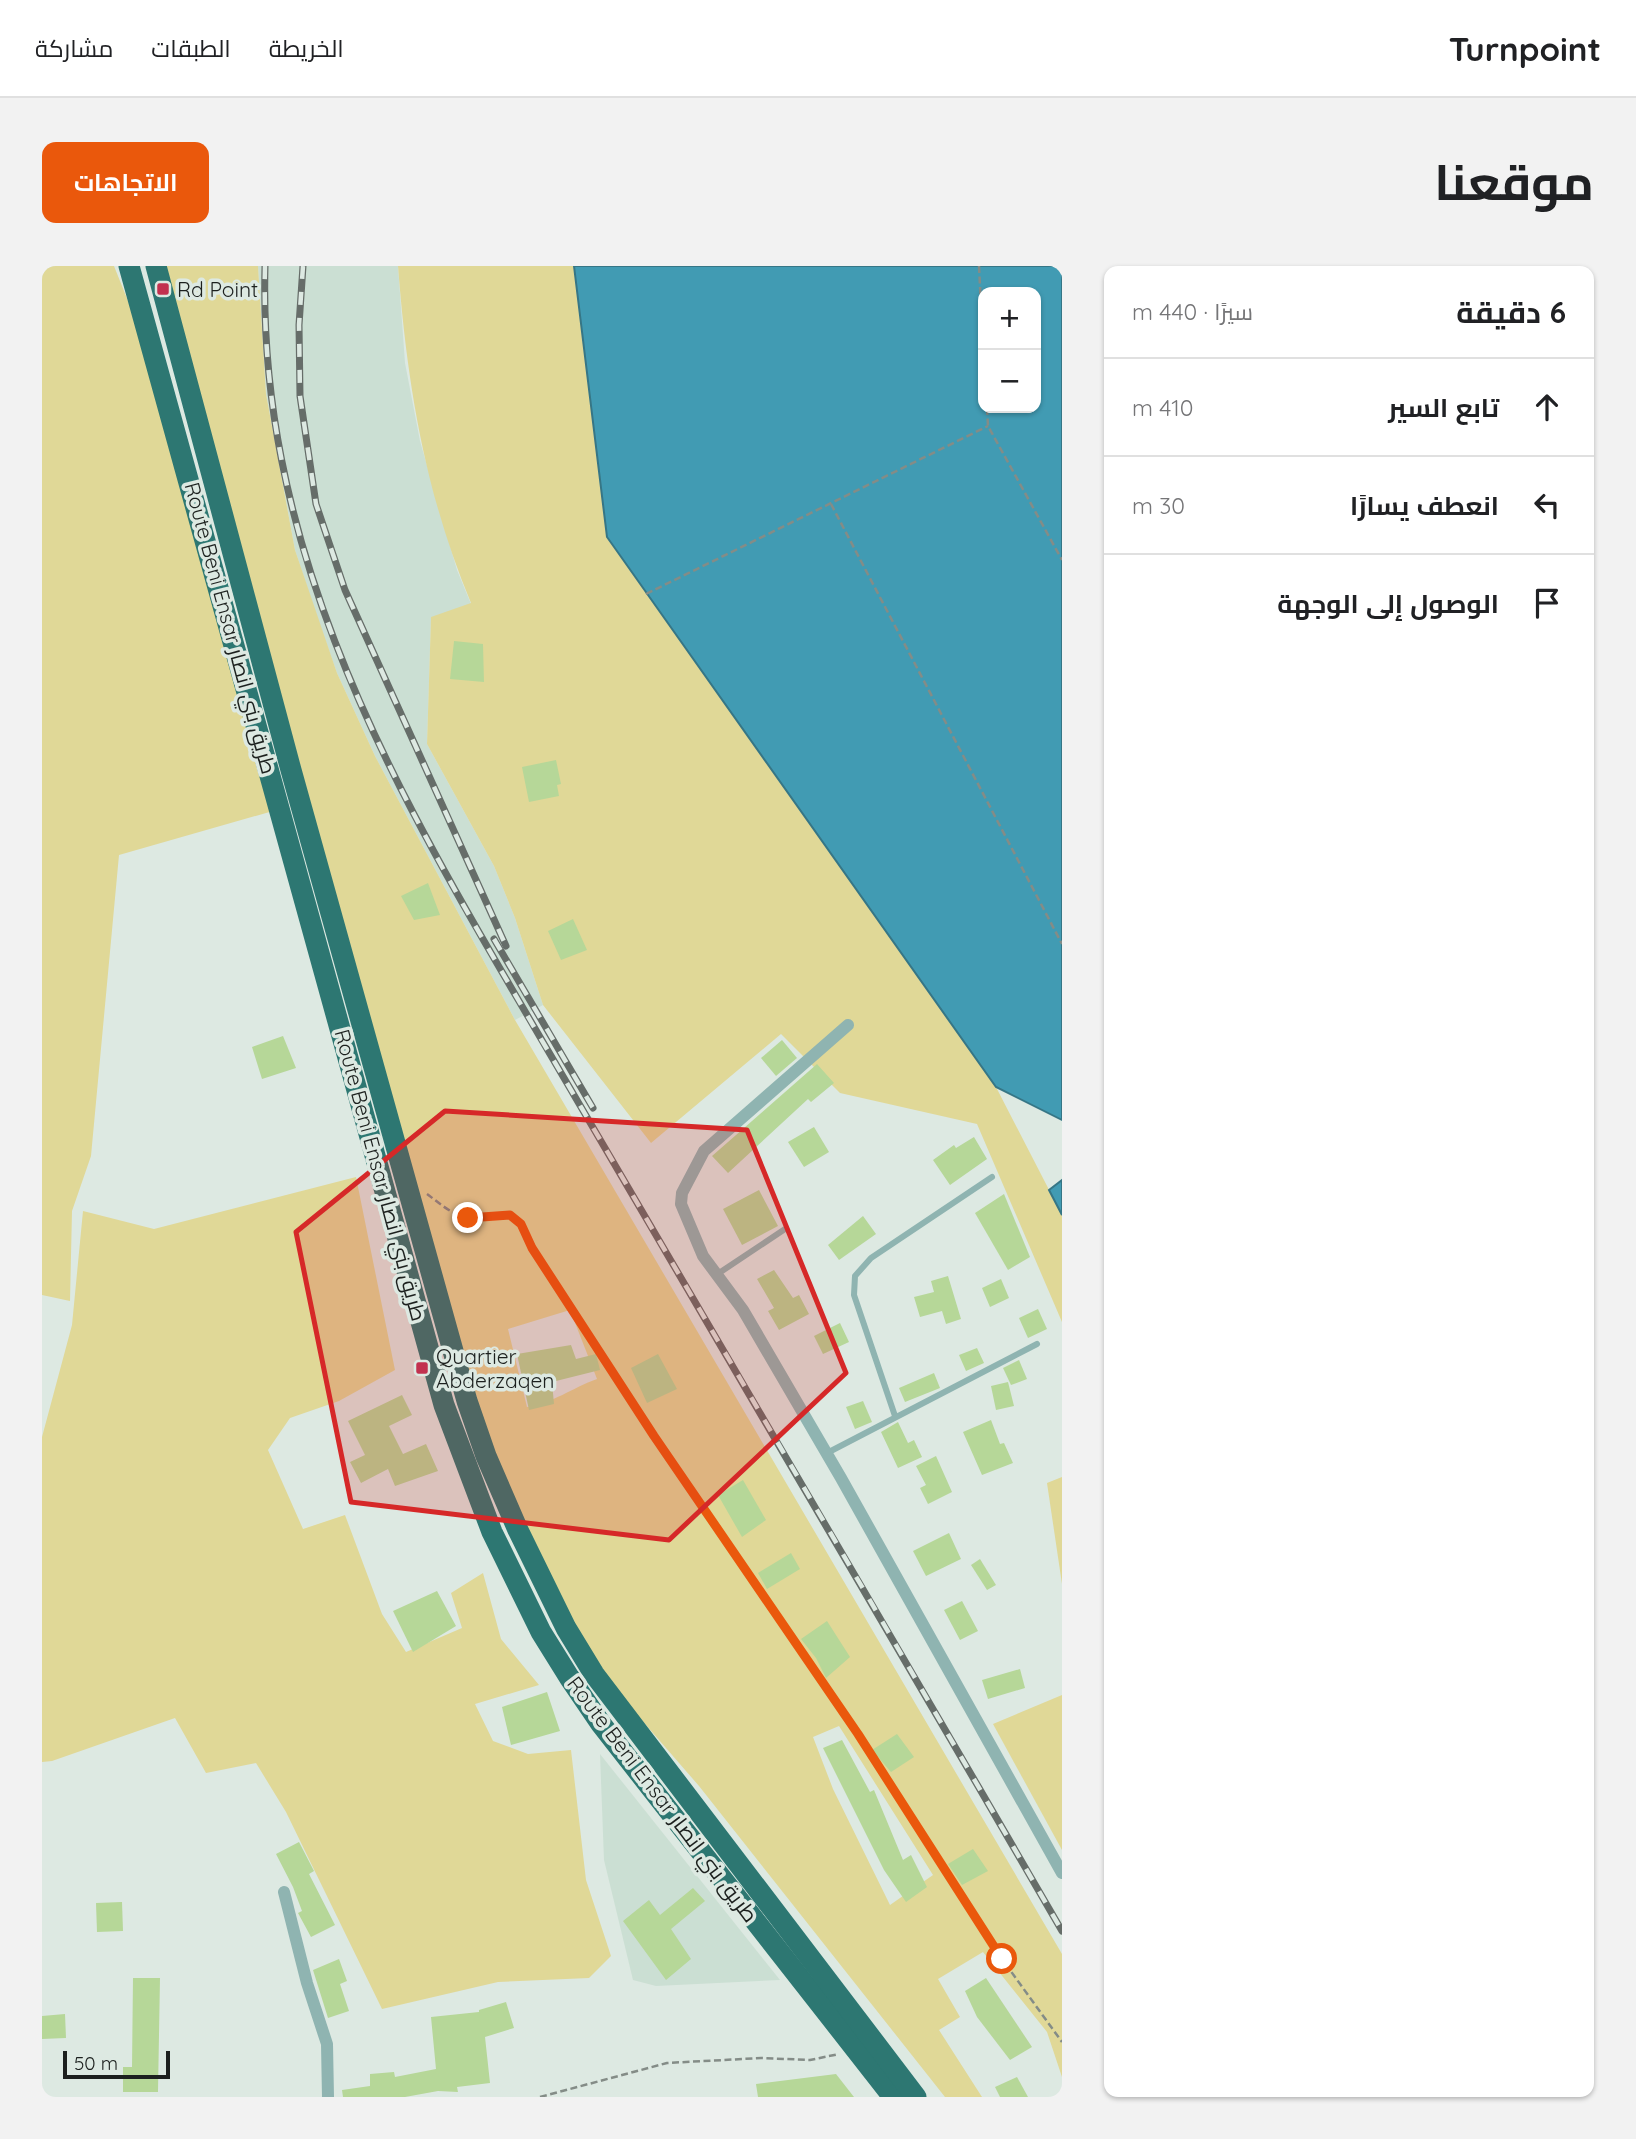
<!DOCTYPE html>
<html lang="ar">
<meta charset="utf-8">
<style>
:root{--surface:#fff;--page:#f2f2f2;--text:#202124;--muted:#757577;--line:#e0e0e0;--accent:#ea580c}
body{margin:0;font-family:Quicksand,Cairo,sans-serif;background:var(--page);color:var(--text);direction:rtl}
.controls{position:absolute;right:21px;top:21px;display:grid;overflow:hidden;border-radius:14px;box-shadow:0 2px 5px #0004}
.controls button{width:63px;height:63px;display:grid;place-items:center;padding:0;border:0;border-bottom:2px solid var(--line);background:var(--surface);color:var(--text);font:35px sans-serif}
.scale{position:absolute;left:21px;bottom:18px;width:107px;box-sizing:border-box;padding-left:7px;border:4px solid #1c201e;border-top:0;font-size:19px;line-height:24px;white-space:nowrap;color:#1c201e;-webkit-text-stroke:5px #dde9e2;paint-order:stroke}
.stop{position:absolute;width:21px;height:21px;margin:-16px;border:5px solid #ea580c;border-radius:50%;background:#fff}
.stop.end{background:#ea580c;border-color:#fff;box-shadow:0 2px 7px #0008}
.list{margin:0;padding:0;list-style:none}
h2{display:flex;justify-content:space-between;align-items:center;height:91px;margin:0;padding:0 28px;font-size:30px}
h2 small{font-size:23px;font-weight:400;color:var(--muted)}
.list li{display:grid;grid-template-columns:46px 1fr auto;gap:21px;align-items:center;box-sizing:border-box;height:98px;padding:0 28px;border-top:2px solid var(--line)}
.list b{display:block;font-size:26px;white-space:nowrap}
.list em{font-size:23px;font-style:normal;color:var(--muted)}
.icon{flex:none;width:38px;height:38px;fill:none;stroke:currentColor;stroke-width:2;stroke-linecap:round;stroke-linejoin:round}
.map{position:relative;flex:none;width:1020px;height:1831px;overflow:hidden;direction:ltr;border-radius:14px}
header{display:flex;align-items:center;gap:42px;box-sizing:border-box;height:98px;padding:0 35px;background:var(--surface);border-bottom:2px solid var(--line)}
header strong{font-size:33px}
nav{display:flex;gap:38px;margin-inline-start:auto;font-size:24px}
.intro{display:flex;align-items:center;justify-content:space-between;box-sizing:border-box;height:168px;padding:0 42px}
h1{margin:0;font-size:49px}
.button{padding:18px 32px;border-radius:14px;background:var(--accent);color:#fff;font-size:24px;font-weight:700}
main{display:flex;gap:42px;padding:0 42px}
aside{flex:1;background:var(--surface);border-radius:14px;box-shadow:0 2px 5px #0004}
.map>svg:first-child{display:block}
.built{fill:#cbdfd3}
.green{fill:#e0d897;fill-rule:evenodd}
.water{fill:#419bb3;stroke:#367686;stroke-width:2;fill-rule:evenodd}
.building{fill:#b6d798}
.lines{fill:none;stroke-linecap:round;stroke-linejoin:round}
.path{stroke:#848c87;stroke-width:2.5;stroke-dasharray:7 3.5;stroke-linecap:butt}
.lane{stroke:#8fb4b1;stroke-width:6}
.street{stroke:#8fb4b1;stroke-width:12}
.highway{stroke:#2d7772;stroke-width:21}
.rail-casing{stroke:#666d69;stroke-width:7}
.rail{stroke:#dde9e2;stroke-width:4.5;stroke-dasharray:13;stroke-linecap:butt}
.route{stroke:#ea580c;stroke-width:9}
.marked{fill:#d62828;fill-opacity:0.2;stroke:#d62828;stroke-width:5;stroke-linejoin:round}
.poi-dot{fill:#c2314f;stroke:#dde9e2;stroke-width:2.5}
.labels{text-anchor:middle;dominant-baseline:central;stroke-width:7;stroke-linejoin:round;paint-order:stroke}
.poi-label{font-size:21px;fill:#1c201e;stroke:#dde9e2;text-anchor:start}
.street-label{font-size:21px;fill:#1c201e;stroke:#dde9e2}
</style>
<header>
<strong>Turnpoint</strong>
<nav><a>الخريطة</a><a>الطبقات</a><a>مشاركة</a></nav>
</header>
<div class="intro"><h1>موقعنا</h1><a class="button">الاتجاهات</a></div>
<main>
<aside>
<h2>6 دقيقة<small>سيرًا · 440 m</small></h2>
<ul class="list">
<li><svg class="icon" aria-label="ahead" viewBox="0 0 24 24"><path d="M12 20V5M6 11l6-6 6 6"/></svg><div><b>تابع السير</b></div><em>410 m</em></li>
<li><svg class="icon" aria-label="left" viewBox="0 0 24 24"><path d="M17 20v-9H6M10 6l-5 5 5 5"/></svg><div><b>انعطف يسارًا</b></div><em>30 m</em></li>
<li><svg class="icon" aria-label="arrive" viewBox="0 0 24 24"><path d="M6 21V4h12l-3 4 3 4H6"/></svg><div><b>الوصول إلى الوجهة</b></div></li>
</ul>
</aside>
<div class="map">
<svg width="1020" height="1831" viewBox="0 0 1020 1831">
<rect width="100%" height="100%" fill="#dde9e2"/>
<g class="built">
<path d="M216 0H356L363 97 378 175 415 304 429 338 389 352 385 478 452 600 473 652 501 739 473 754 333 490 295 407 272 342 253 284 224 128Z"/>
<path d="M558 1488 738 1714 614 1720 591 1714 562 1594Z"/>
</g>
<g class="green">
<path d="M0 0H72L90 45 231 545 77 589 49 890 30 945 28 1035 0 1029Z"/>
<path d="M116 0H216L224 128 253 284 295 407 333 490 473 754 1020 1688V1811L1005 1766 941 1686 896 1713 918 1751 897 1764 940 1831H903L657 1520 558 1406 495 1292 441 1161ZM528 1044 555 1113C530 1122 511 1137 485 1141L466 1063ZM797 1460 891 1609 848 1639 791 1523 771 1471Z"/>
<path d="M356 0H532L565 271 954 821 1020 949V1056L935 858 798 827 739 768 609 877 501 739 473 652 452 600 385 478 389 351 429 337C383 227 365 118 356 0Z"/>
<path d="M314 911 353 1104 297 1135 248 1152 226 1184 261 1263 303 1249 340 1348 364 1386 420 1362 409 1327 441 1307 459 1373 497 1419 433 1438 451 1475 486 1488 529 1484 544 1614 569 1690 547 1712 456 1716 340 1743 244 1546 214 1497 164 1507 133 1452 10 1495 0 1496V1171L30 1059 41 945 112 963Z"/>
<path d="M1020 1211V1318L1005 1217Z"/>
<path d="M1020 1429V1584L951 1458Z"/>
</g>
<g class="water">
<path d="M532 0H1020V854L954 821 565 271ZM994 26V142H941V26Z"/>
<path d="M1020 914V949L1007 924Z"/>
</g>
<g class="building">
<path d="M412 375 441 378 442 416 408 413Z"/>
<path d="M514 494 519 518 515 519 517 530 487 536 480 501Z"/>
<path d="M386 617 398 649 372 654 359 630Z"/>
<path d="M531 653 545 684 519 694 506 665Z"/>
<path d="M241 770 254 802 220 813 210 781Z"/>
<path d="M740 774 755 792 734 810 719 792Z"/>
<path d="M775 798 792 817 769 836 766 833 686 907 670 890Z"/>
<path d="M772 861 787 886 762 901 746 876Z"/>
<path d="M932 871 945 893 908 919 891 894 912 879 914 882Z"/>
<path d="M717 924 736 960 700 979 681 943Z"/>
<path d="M962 928 988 991 966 1004 933 947Z"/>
<path d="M821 950 834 968 797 994 786 979Z"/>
<path d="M732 1004 751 1032 757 1029 767 1048 737 1064 726 1045 732 1042 715 1013Z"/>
<path d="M906 1010 919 1053 904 1058 900 1045 878 1051 872 1031 892 1026 889 1015Z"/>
<path d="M959 1013 967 1032 948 1041 940 1022Z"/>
<path d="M996 1043 1005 1063 986 1072 977 1052Z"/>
<path d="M798 1057 807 1076 781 1088 772 1070Z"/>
<path d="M529 1079 534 1093 554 1088 558 1104 510 1116 512 1138 487 1144 475 1088Z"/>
<path d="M935 1082 942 1097 924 1105 917 1089Z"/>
<path d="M616 1088 635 1123 605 1137 589 1102Z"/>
<path d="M977 1094 985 1113 969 1119 961 1102Z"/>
<path d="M892 1107 898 1122 863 1136 857 1122Z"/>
<path d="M966 1116 972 1140 954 1144 949 1120Z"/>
<path d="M360 1129 370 1149 347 1160 361 1188 384 1178 396 1205 353 1220 346 1203 319 1217 308 1196 323 1189 306 1155Z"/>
<path d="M821 1135 830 1156 813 1163 804 1141Z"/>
<path d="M949 1154 958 1178 962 1177 971 1197 940 1209 921 1166Z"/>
<path d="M856 1156 866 1177 872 1174 880 1191 856 1202 839 1166Z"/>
<path d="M894 1190 910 1226 886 1238 878 1222 884 1219 874 1200Z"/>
<path d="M701 1214 724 1254 700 1271 676 1229Z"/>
<path d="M907 1267 919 1293 884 1310 871 1285Z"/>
<path d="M749 1287 758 1303 725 1323 716 1307Z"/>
<path d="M938 1293 954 1319 945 1324 929 1299Z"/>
<path d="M395 1325 414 1360 371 1386 351 1345Z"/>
<path d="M920 1335 936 1365 918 1374 902 1344Z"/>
<path d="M785 1355 808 1391 784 1412 774 1392 759 1373Z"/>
<path d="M978 1403 983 1422 946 1433 940 1414Z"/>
<path d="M505 1426 518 1465 469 1479 460 1441Z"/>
<path d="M855 1468 872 1491 849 1506 830 1484Z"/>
<path d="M800 1474 828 1526 832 1524 861 1594 869 1589 885 1621 864 1636 842 1604 781 1482Z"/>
<path d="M257 1576 272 1605 267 1608 293 1659 269 1671 256 1647 260 1645 251 1621 234 1588Z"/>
<path d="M931 1583 946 1605 920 1619 906 1598Z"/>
<path d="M651 1622 663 1635 629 1663 649 1693 624 1714 581 1655 607 1634 618 1649Z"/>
<path d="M80 1636 81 1665 55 1666 54 1637Z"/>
<path d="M297 1693 305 1715 298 1718 307 1745 286 1752 271 1704Z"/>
<path d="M91 1712H118L116 1826H81V1801H90Z"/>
<path d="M944 1712 990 1781 968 1794 935 1751 923 1725Z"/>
<path d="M464 1736 472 1762 443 1771 448 1817 415 1821 416 1826 396 1825 363 1831H301L300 1824 328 1820V1808L352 1806 353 1811 394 1803 389 1751 437 1746V1744Z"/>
<path d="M23 1748 24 1772 0 1773V1750Z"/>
<path d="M794 1808 812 1831H716L714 1818Z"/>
<path d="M975 1811 986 1831H958L953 1821Z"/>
</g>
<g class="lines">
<g class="path">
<path d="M937 0 941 80"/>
<path d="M945 142 946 160 1020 294"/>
<path d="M789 238 1020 678"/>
<path d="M604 328 946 160"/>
<path d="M385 928C396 936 410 949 424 951 465 957 468 932 490 982L612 1170 815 1468 960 1693 1020 1776"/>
<path d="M498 1831 625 1797 719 1792 768 1794 797 1788"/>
<path d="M1015 1831 1020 1829"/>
</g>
<g class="lane">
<path d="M674 1009 743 963"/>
<path d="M853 1150 812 1029 813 1010 829 992 950 911"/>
<path d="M785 1187 995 1078"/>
</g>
<g class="street">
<path d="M806 759 662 885 640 927 639 938 661 990 701 1044 799 1212 1020 1607"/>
<path d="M242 1626 265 1717 285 1778 286 1831"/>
</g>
<g class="highway">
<path d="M87 0 402 1139 450 1266 499 1366 527 1411 559 1458 851 1831"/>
<path d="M114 0 249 504 425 1135 444 1190 476 1264 524 1362 552 1408 874 1831"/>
</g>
<g class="rail-casing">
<g id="rail">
<path d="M223 0C216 269 335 493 467 718 517 804 568 890 618 976 753 1206 887 1435 1020 1665"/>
<path d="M261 0 257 59 258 130 274 238 303 324 464 680"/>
<path d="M452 673 551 842"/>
</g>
</g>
<use href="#rail" class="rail"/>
</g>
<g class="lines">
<path class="route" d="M426 952 468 949 479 958 490 982 612 1170 816 1468 960 1693"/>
</g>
<path class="marked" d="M403 845 705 864 804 1107 627 1274 309 1236 254 966Z"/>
<g class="poi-dot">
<rect x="114" y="16" width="14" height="14" rx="3.5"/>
<rect x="373" y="1095" width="14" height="14" rx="3.5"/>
</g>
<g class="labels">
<g class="poi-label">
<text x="135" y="23">Rd Point</text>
<text x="394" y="1090">Quartier<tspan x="394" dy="24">Abderzaqen</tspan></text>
</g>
<g class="street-label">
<text transform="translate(189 362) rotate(75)">Route Beni Ensar طريق بني انصار</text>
<text transform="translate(339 909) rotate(75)">Route Beni Ensar طريق بني انصار</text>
<text transform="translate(621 1533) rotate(53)">Route Beni Ensar طريق بني انصار</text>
</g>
</g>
</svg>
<div class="controls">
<button>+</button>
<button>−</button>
</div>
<div class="scale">50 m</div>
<div class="stop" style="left:960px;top:1693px"></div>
<div class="stop end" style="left:426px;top:952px"></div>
</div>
</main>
